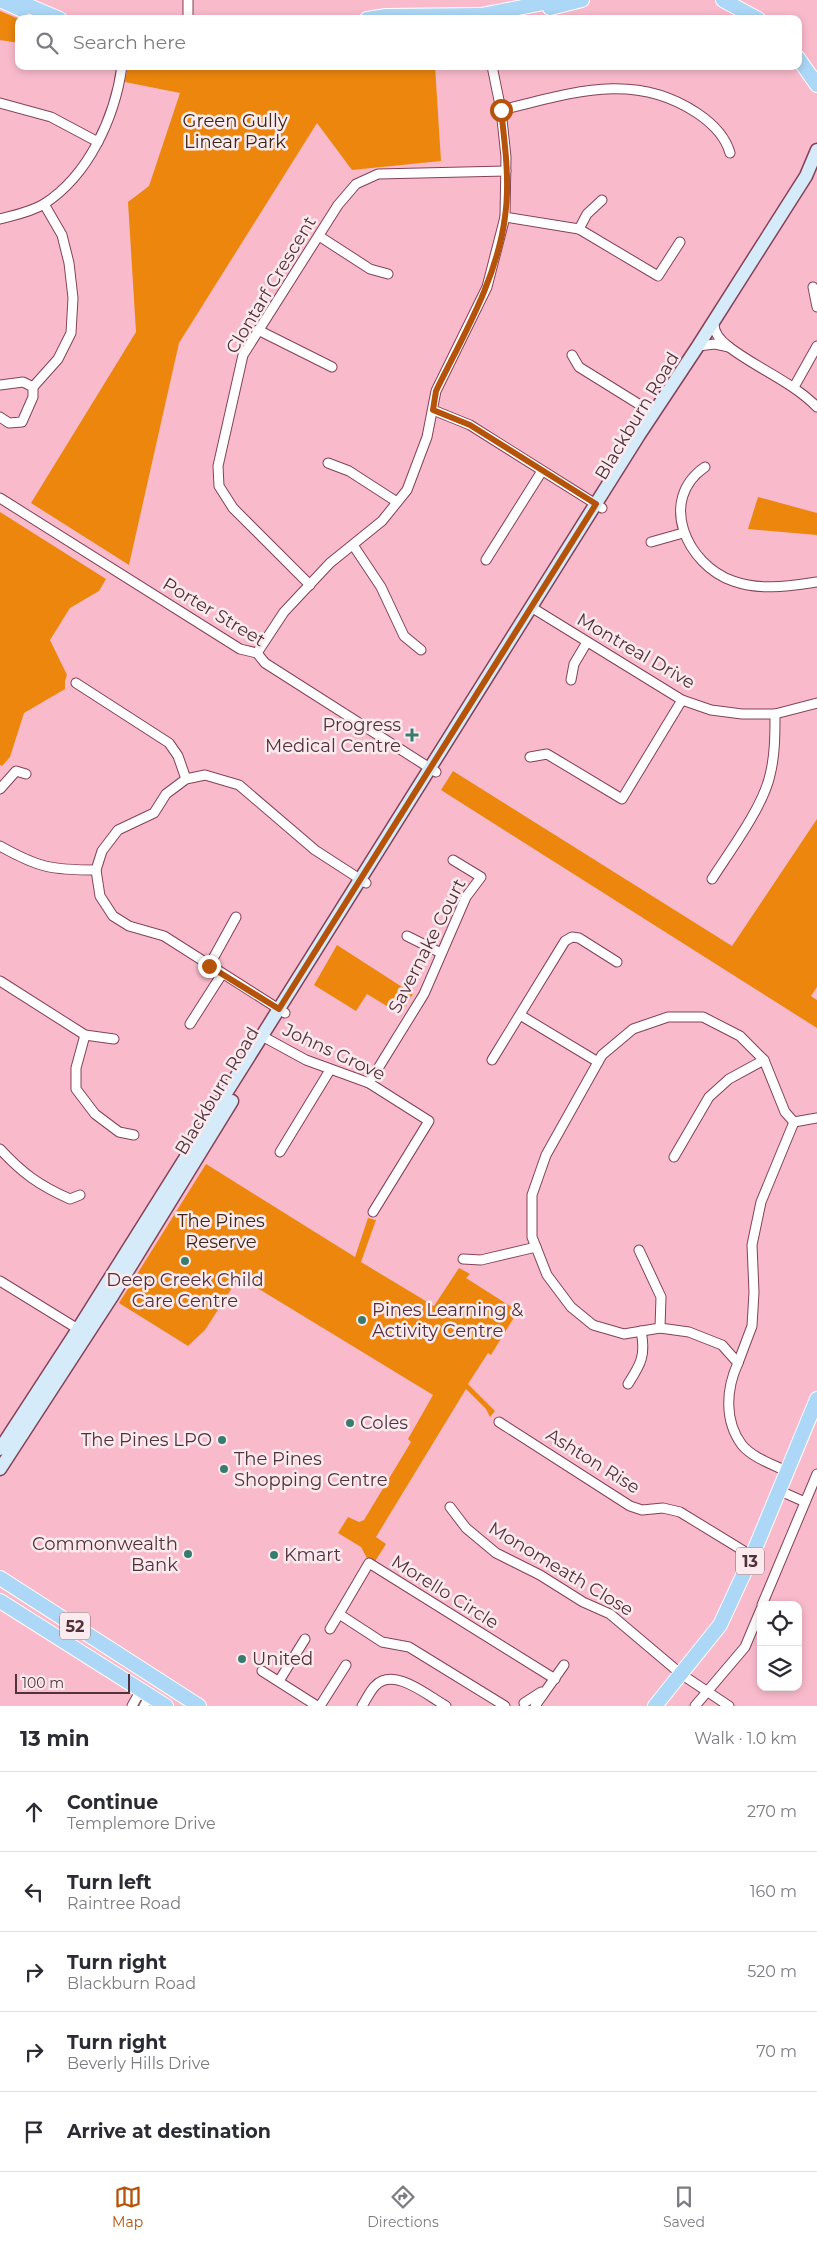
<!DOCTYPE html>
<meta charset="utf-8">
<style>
:root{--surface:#fff;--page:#f2f2f3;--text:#2b2b33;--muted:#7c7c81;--line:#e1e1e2;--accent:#b45309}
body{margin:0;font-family:Montserrat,sans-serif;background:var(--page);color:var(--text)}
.controls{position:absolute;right:15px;bottom:15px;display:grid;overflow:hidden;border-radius:10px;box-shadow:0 2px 8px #0003}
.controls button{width:45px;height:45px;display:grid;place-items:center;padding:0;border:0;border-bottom:1px solid var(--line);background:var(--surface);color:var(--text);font:25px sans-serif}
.scale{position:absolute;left:15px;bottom:12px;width:115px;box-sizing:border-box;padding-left:5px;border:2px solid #51323c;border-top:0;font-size:14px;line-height:18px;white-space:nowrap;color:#51323c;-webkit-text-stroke:4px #fbeaee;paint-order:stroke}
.stop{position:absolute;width:15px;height:15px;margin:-11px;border:4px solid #b45309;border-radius:50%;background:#fff}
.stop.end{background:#b45309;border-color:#fff;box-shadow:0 1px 5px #0008}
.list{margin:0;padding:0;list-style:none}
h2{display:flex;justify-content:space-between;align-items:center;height:65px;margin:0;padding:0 20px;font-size:21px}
h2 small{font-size:16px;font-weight:400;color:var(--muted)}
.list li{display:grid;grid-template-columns:32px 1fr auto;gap:15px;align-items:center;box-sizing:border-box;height:80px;padding:0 20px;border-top:1px solid var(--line)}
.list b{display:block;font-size:19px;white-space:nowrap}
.list p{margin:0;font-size:16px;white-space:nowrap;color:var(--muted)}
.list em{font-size:16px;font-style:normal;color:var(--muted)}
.icon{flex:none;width:28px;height:28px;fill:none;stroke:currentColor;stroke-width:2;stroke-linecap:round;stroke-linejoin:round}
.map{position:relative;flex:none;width:817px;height:1706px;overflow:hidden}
.search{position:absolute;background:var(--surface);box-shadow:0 2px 8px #0003;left:15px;right:15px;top:15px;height:55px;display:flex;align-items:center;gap:12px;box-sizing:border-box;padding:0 18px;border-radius:10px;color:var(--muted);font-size:19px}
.sheet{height:465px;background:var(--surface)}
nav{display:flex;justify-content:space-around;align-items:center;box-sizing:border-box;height:70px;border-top:1px solid var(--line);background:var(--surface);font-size:14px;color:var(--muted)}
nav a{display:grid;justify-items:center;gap:2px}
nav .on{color:var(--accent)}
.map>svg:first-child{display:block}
.green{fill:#ec860d}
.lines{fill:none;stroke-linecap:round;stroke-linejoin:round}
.minor-casing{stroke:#834258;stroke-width:11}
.secondary-casing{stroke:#834258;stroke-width:15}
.primary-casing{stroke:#fff;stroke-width:16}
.minor{stroke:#fff;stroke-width:9}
.secondary{stroke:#d5ebfa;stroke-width:12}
.primary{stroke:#acd7f6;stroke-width:14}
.route{stroke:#b45309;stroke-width:6}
.poi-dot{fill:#387c70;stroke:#fbeaee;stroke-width:2}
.labels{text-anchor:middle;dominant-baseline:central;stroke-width:5;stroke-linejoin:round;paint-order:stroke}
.shield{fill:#fbeaee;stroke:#846971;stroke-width:1}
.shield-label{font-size:16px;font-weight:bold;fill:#51323c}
.park-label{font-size:18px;fill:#3b2818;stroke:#fbeaee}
.street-label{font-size:18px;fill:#51323c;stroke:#fbeaee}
.poi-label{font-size:18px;fill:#51323c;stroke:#fbeaee;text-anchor:start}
</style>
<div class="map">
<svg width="817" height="1706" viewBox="0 0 817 1706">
<rect width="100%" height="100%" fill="#f9bbcc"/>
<g class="green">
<path d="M0 11 19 19V43L0 40Z"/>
<path d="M128 66H435L441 161 352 170 317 123 179 343 129 565 31 503 136 332 128 202 149 186 180 93 125 82Z"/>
<path d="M758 497 817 513V535L748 529Z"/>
<path d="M0 512 106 579 99 591 70 608 50 640 67 675 65 681V689L24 713 10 757 2 766 0 765Z"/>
<path d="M453 771 732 946 817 819V987L811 996 817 1000V1028L441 790Z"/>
<path d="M337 945 413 994 400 1014 367 994 356 1011 314 985Z"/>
<path d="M206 1164 355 1257 368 1218 376 1220 361 1262 434 1306 459 1268 470 1274 466 1278 518 1311 491 1355 488 1353 468 1384 495 1411 490 1417 486 1409 466 1389 376 1537 386 1544 374 1563 368 1560 361 1547 338 1533 348 1517 359 1522 364 1520 411 1442 408 1439 433 1395 239 1277 205 1330 188 1346 119 1303Z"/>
</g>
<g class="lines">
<g class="minor-casing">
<g id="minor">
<path d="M188 19V0"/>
<path d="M0 103 51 117 98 142"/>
<path d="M501 110C569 94 633 70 697 113 712 123 725 135 730 153"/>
<path d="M505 217 579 229 658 276 680 242"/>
<path d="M0 219C15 215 31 212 44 204 89 175 115 117 122 66"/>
<path d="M579 229 587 214 602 200"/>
<path d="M319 236 370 269 388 274"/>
<path d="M813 287 817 307"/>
<path d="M714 322C713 333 721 341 729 347 758 369 791 381 817 407"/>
<path d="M258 330 332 367"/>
<path d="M698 346 715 344 729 347"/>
<path d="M572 355 579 367 653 413"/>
<path d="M0 385 23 382 33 387"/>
<path d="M794 387 817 346"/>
<path d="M433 410 470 425 602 508"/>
<path d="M0 417 9 423 22 422 33 397V387L58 359 71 333 73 298 69 263 62 235 44 204"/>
<path d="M328 463 349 471 397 502"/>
<path d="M705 467C657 500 687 565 733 581 761 591 789 586 817 582"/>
<path d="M0 498 240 649 257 653 265 663 436 772"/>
<path d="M651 542 683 533"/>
<path d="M353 545 381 587 404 636 421 650"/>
<path d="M486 560 542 471"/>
<path d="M310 585 233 508 219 486 218 466 243 355 338 205 356 184 378 174 506 171"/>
<path d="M531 607 682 700 711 710 742 714H775L817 703"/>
<path d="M257 653 284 612 330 563 382 521 407 490 427 437 436 391 487 287 505 217 506 157 501 110 492 66"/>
<path d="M571 680 574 664 587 642"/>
<path d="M76 683 169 743 178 756 186 779"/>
<path d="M530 757 547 754 622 799 682 700"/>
<path d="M0 789 16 771 26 774"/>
<path d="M0 846C39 868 52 870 96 870"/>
<path d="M712 879C730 851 763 807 770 775 775 755 775 735 775 714"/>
<path d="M407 936 441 953"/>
<path d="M209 966 236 917"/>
<path d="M0 981 85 1035 114 1039"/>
<path d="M285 1013 164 936 129 926 113 916 100 896 96 870 102 851 118 830 154 813 166 794 186 779 205 775 239 785 315 850 366 883"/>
<path d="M520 1015 598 1062"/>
<path d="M190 1024 222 974"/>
<path d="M85 1035 76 1068V1089L95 1114 119 1132 134 1135"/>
<path d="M262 1036 306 1060 369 1083 429 1121 373 1212"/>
<path d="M492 1060 565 941 572 937 579 938 617 962"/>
<path d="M369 1083 424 994 466 897 481 877 453 860"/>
<path d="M794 1122 817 1118"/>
<path d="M0 1149C22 1173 40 1186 70 1199L80 1195"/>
<path d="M280 1152 330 1070"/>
<path d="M674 1157 709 1097 729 1079 764 1060"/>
<path d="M639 1250 661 1297 660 1328"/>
<path d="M463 1259 481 1260 536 1247"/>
<path d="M0 1281 78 1329"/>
<path d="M738 1363 752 1326 754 1292 752 1245 761 1202 794 1122"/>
<path d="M628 1384C641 1364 646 1355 641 1331"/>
<path d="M499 1422 630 1506 642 1510 663 1508 680 1512 752 1556"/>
<path d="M786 1471C772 1464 753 1458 742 1445 724 1421 726 1389 738 1363L722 1345 689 1332 660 1328 624 1334 593 1325 571 1307 547 1275 532 1237V1195L546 1155 602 1055 633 1029 668 1017H703L740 1036 764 1060 785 1112 794 1122"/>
<path d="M778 1490 805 1502"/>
<path d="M450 1507 466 1528 496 1553 540 1575 583 1602 610 1614 681 1674 729 1706"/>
<path d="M762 1605 817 1474"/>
<path d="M330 1629 339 1614"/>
<path d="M262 1671 317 1706"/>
<path d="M279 1681 305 1639"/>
<path d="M524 1703 541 1692"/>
<path d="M132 1706 141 1690"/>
<path d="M144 1706 150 1696"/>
<path d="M320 1706 346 1665"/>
<path d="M362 1706C366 1700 370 1691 375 1686 394 1666 428 1696 446 1706"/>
<path d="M505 1706 409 1647 382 1642 339 1614 369 1563 555 1679"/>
<path d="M535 1706 564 1665"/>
<path d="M695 1706 745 1647 761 1609"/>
</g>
</g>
<g class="secondary-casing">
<g id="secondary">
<path d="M0 1449 78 1329 639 435 698 346 806 176 817 150"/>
<path d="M0 1469 111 1298 232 1101"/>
</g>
</g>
<g class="primary-casing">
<g id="primary">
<path d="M0 0 22 10"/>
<path d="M15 0 60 19"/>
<path d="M723 0 758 19"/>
<path d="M550 8 582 0"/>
<path d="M367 19 386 16 481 15 559 0"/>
<path d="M798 58 817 85"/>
<path d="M0 1578 199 1706"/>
<path d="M0 1601 166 1706"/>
<path d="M655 1706 720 1625 752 1556 817 1399"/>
</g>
</g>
<use href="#minor" class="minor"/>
<use href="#secondary" class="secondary"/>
<use href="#primary" class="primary"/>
</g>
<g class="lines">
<path class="route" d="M209 966 279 1009 596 504 470 425 433 410 436 391C463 336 497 279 505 217 510 182 505 145 501 110"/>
</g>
<g class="poi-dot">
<path d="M409.5 727.5h5v5h5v5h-5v5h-5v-5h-5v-5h5z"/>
<circle cx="185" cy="1261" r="5"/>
<circle cx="362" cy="1320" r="5"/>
<circle cx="350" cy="1423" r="5"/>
<circle cx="222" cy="1440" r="5"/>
<circle cx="224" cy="1469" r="5"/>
<circle cx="188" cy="1554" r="5"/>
<circle cx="274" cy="1555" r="5"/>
<circle cx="242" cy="1659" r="5"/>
</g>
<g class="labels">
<g class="shield">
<rect x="736" y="1547.5" width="28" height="27" rx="4"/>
<rect x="60" y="1612.5" width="30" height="27" rx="4"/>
</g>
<g class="shield-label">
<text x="750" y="1561">13</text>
<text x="75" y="1626">52</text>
</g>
<g class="park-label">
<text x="235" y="121">Green Gully<tspan x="235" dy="21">Linear Park</tspan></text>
<text x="221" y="1221">The Pines<tspan x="221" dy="21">Reserve</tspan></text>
</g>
<g class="street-label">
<text transform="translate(271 285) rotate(-59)">Clontarf Crescent</text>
<text transform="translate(637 416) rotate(-59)">Blackburn Road</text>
<text transform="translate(214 612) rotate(31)">Porter Street</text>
<text transform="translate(636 651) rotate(30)">Montreal Drive</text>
<text transform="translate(427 946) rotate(-63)">Savernake Court</text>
<text transform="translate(334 1052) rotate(25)">Johns Grove</text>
<text transform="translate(217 1091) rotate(-59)">Blackburn Road</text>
<text transform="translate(593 1461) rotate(32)">Ashton Rise</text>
<text transform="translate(561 1569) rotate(31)">Monomeath Close</text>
<text transform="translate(445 1592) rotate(32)">Morello Circle</text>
</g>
<g class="poi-label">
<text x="401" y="725" text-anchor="end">Progress<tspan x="401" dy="21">Medical Centre</tspan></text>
<text x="185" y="1280" text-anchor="middle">Deep Creek Child<tspan x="185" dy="21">Care Centre</tspan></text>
<text x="372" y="1310">Pines Learning &amp;<tspan x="372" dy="21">Activity Centre</tspan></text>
<text x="360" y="1423">Coles</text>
<text x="212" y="1440" text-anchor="end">The Pines LPO</text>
<text x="234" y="1459">The Pines<tspan x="234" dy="21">Shopping Centre</tspan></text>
<text x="178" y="1544" text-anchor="end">Commonwealth<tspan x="178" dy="21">Bank</tspan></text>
<text x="284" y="1555">Kmart</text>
<text x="252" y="1659">United</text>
</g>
</g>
</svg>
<div class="controls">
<button><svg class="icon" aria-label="locate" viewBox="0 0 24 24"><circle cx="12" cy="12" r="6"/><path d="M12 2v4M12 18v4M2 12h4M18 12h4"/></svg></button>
<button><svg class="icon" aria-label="layers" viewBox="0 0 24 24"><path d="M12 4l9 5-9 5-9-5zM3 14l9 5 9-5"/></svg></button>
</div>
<div class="scale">100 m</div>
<div class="stop" style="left:501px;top:110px"></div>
<div class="stop end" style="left:209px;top:966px"></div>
<div class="search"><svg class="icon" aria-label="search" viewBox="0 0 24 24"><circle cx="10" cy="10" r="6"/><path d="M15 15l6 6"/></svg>Search here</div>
</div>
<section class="sheet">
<h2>13 min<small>Walk · 1.0 km</small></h2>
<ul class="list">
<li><svg class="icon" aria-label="ahead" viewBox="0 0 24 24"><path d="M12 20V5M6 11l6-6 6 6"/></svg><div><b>Continue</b><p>Templemore Drive</p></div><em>270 m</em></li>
<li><svg class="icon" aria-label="left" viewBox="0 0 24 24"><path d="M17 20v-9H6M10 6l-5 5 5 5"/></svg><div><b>Turn left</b><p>Raintree Road</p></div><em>160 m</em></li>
<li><svg class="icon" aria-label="right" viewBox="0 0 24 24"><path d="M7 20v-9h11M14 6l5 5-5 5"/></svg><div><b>Turn right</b><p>Blackburn Road</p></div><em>520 m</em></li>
<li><svg class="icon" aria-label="right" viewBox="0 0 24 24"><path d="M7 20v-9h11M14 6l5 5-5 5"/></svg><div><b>Turn right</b><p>Beverly Hills Drive</p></div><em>70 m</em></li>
<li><svg class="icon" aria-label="arrive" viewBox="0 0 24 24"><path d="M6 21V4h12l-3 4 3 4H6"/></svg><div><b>Arrive at destination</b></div></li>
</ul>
</section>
<nav>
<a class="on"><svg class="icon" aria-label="map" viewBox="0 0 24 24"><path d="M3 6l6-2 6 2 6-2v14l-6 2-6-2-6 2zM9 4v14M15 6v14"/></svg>Map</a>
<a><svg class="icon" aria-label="directions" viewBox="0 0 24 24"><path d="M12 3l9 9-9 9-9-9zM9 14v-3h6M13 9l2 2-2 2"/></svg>Directions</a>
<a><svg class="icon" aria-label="saved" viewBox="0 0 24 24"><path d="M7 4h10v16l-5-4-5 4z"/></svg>Saved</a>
</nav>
